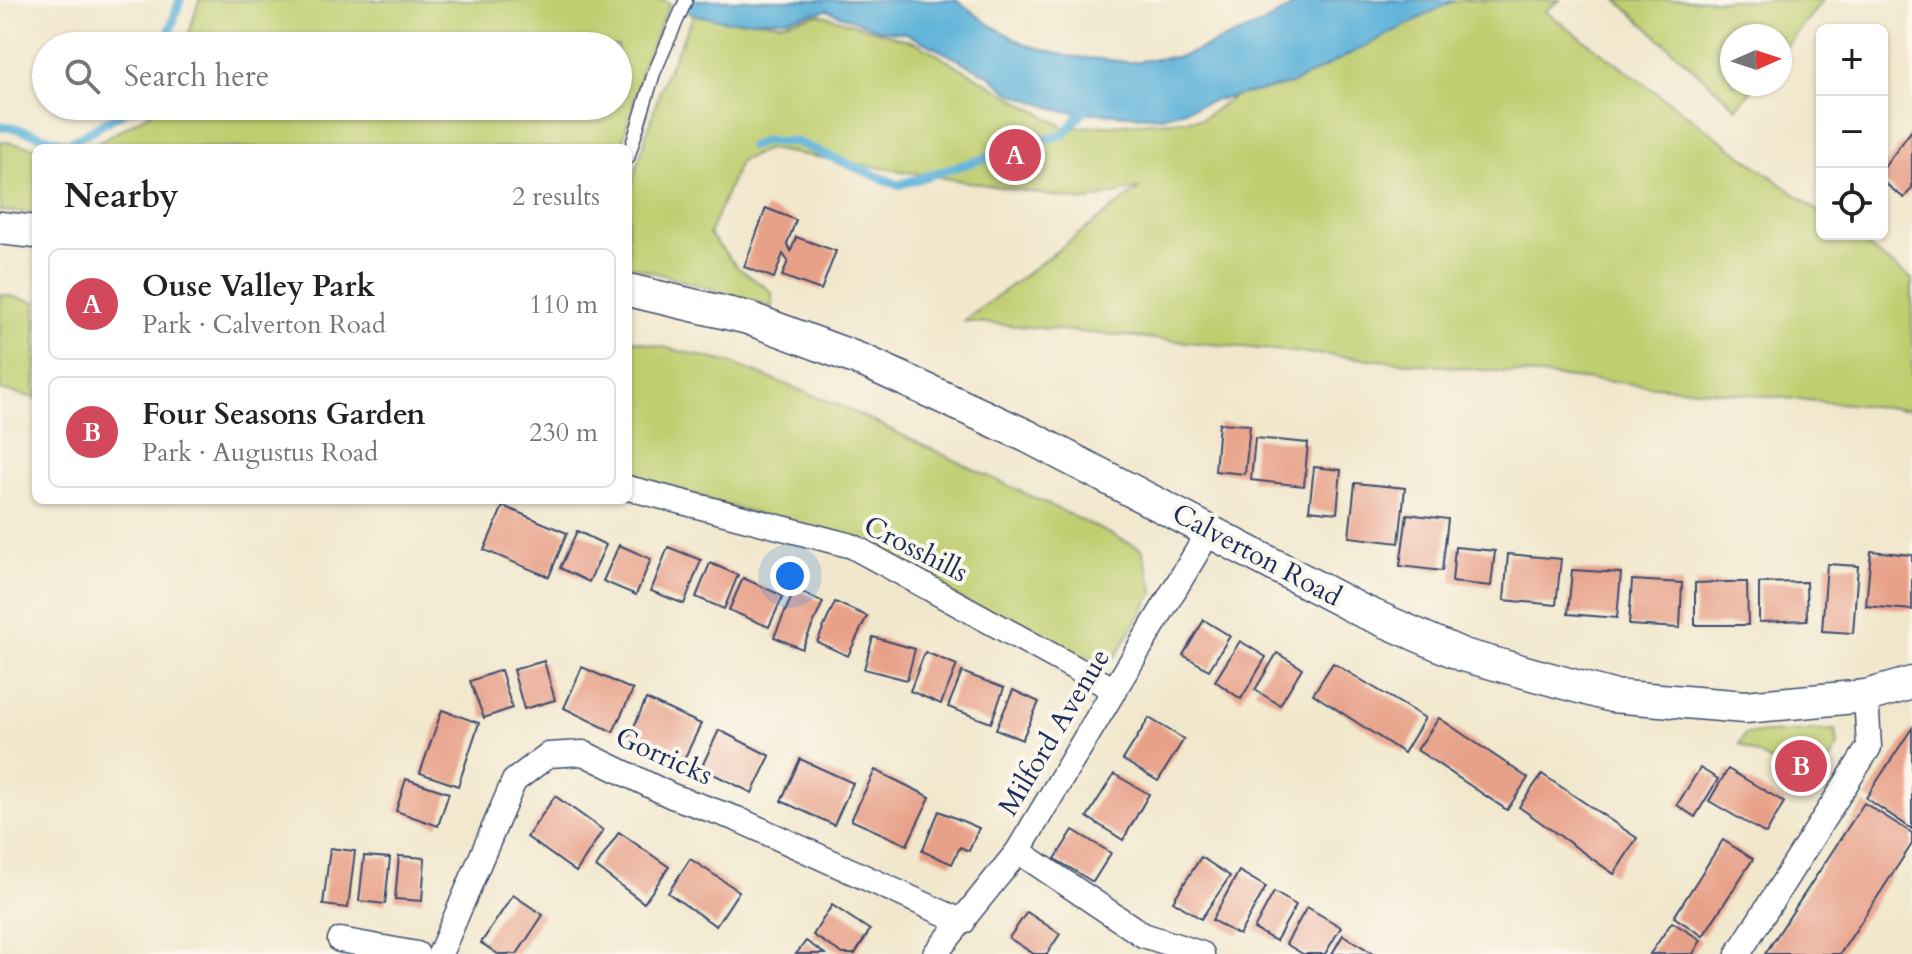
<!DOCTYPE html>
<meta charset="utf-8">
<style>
:root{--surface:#fff;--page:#f2f2f2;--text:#222;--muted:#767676;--line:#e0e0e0;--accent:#d1495b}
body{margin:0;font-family:Cardo,serif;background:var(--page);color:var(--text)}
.controls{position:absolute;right:24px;top:24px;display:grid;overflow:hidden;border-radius:12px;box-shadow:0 2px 6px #0004}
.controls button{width:72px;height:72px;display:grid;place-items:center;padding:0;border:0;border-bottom:2px solid var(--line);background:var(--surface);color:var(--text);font:40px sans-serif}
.compass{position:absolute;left:1720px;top:24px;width:72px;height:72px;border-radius:50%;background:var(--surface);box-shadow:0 2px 6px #0004;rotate:87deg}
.you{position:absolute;left:790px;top:576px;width:28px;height:28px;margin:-20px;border:6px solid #fff;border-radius:50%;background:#1a73e8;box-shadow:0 0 0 12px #1a73e833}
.badge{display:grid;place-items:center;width:52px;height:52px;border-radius:50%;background:var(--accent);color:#fff;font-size:26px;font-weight:700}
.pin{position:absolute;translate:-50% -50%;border:4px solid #fff;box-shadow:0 2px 8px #0006}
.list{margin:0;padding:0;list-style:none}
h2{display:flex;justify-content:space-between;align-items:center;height:104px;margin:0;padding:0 32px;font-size:34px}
h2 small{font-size:26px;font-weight:400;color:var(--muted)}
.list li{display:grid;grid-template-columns:52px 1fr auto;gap:24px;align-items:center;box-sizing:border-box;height:112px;margin:0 16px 16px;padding:0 16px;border:2px solid var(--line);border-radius:12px}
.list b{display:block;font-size:30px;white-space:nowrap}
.list p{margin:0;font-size:26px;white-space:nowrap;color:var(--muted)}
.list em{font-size:26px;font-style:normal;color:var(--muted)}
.icon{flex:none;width:44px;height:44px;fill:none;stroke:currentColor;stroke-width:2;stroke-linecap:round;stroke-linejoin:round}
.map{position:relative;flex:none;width:1912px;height:954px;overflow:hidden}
.search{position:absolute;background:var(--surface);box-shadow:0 2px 6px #0004;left:32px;top:32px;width:600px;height:88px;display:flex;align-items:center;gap:20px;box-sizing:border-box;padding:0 28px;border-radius:44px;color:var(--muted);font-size:30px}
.panel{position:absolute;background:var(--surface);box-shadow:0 2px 6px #0004;left:32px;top:144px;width:600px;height:360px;border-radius:12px}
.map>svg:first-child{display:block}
.green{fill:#c0ce70;stroke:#6e7e67;stroke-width:2}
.water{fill:#5db2d9;stroke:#3c709c;stroke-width:2}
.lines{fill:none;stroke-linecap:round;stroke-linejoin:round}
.stream{stroke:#5db2d9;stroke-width:9}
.building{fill:#e8a189}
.service-casing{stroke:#3b4b6e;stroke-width:15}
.minor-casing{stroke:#3b4b6e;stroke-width:27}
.tertiary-casing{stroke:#3b4b6e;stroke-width:35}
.service{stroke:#fff;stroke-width:12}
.minor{stroke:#fff;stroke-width:24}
.tertiary{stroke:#fff;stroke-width:32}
.labels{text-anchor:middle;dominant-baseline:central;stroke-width:8;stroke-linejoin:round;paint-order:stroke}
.street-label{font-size:28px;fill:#1b2f5e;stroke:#fbf7ec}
</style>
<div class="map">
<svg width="1912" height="954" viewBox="0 0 1912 954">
<rect width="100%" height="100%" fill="#fbf7ec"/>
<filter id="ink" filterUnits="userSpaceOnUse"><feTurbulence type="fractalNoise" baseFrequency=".0125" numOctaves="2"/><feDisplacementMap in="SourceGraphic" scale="16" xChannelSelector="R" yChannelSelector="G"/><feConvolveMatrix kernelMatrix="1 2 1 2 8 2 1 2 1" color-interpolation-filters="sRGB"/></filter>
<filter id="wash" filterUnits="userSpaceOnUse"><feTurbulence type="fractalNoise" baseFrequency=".006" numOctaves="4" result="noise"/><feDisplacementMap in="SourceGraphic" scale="32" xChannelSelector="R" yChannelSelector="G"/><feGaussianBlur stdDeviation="1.8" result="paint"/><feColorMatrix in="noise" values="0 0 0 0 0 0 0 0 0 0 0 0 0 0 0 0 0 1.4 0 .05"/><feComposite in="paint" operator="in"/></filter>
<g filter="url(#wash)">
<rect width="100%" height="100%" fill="#f1e7cc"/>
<g class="green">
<path d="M199 0H664L670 4 643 65 621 148H89L163 106H618V46H185Z"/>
<path d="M1457 0H1560L1545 11 1822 214V234H1850L1912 279V410L964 321 1140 188 1084 201 768 149 740 161 709 234 737 267 772 292 773 307 628 265V195L664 78 695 13 780 23 820 14 917 43 1066 128 1202 119 1255 81Z"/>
<path d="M1617 0H1823L1780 54V36H1732V84H1756L1737 108Z"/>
<path d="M0 141 39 148H36V213L0 211Z"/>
<path d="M0 294 36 302V398L0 390Z"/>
<path d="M628 339 731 363 843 407 1142 549 1154 592 1115 657H1071L850 542 628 476Z"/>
<path d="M1836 730 1838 746 1813 785 1739 744 1745 734Z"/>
</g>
<path class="water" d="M677 0H957L990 25 1027 45 1068 56 1130 62 1183 56 1262 24 1303 0H1455L1292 84 1216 100 1163 117 1062 111 1011 93 989 75 906 33 880 30 827 10 785 19 728 21 691 14Z"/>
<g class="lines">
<g class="stream">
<path d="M165 46 180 0"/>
<path d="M0 127H11L68 144 134 106"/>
<path d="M752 146 763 141 796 142 898 185 1064 134 1089 105"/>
</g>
</g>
<g id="blocks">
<g class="building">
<path d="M1912 130V188L1904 198 1882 181V170Z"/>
<path d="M766 208 796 220 787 244 791 251 796 237 836 251 821 290 782 276 788 261 783 254 774 278 744 267Z"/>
<path d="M1219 423 1250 425 1245 474 1215 471Z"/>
<path d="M1255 438 1308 443 1304 486 1251 480Z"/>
<path d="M1314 467 1341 470 1337 513 1309 510Z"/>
<path d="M1355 483 1405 488 1399 543 1349 537Z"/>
<path d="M503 506 567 533 549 577 484 550Z"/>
<path d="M1407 514 1448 519 1442 571 1400 566Z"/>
<path d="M577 531 606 545 589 582 560 568Z"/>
<path d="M619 545 651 559 636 595 603 581Z"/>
<path d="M668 547 701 560 684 604 651 591Z"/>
<path d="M1455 547 1495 551 1491 586 1452 582Z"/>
<path d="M1871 551 1912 555V610L1866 606Z"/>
<path d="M1508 554 1561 559 1556 605 1504 600Z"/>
<path d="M710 563 738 575 724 609 696 597Z"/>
<path d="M1827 564 1858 566 1853 633 1822 631Z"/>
<path d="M1572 570 1621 573 1617 618 1568 614Z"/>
<path d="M743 578 783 596 769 627 729 610Z"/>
<path d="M1632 580 1682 583 1680 628 1629 625Z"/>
<path d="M1721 582H1747L1748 625H1695V583Z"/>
<path d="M1806 582 1807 620 1759 622V583Z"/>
<path d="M795 589 823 602 802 649 774 637Z"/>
<path d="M835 602 867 616 848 656 817 642Z"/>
<path d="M1204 620 1230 636 1209 670 1183 655Z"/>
<path d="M873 637 915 649 907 680 864 669Z"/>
<path d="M1240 641 1266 657 1241 699 1215 681Z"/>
<path d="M925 652 957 665 941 704 910 691Z"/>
<path d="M1277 653 1302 668 1280 705 1255 690Z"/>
<path d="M544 661 555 700 524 709 513 670Z"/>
<path d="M1333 663 1425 718 1404 753 1313 694Z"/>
<path d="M582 667 633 690 613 732 564 708Z"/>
<path d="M501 670 512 708 484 718 470 681Z"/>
<path d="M962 672 1004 688 991 723 948 707Z"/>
<path d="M1013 690 1039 702 1022 740 996 729Z"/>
<path d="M646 699 701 724 681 766 628 740Z"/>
<path d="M442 710 479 723 458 786 420 773Z"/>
<path d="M1149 718 1184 739 1158 781 1123 760Z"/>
<path d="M1439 718 1528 778 1507 810 1417 750Z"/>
<path d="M1912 728V829L1866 798Z"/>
<path d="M719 730 770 756 752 793 701 768Z"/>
<path d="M800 759 853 783 834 825 781 801Z"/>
<path d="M1700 768 1718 779 1695 817 1677 805Z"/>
<path d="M1728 769 1784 802 1766 834 1709 801Z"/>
<path d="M875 770 930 797 907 845 851 820Z"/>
<path d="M1114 774 1149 794 1123 840 1087 817Z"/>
<path d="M1542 774 1637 838 1614 874 1519 807Z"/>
<path d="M406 779 449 793 438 826 396 811Z"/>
<path d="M555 796 603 830 576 872 527 837Z"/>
<path d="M1864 803 1912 833V844L1840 954H1765Z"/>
<path d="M939 811 979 828 969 851 960 847 952 864 922 851Z"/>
<path d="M1073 830 1111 853 1093 882 1055 859Z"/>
<path d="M619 832 669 867 644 903 596 867Z"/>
<path d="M1723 840 1753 859 1703 936 1674 917Z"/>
<path d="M330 848 355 851 348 908 323 905Z"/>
<path d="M364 856 390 858 385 904 359 901Z"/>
<path d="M399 856 425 858 422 901 395 899Z"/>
<path d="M1201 857 1230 876 1201 919 1173 901Z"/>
<path d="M690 859 739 891 716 926 668 893Z"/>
<path d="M1239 871 1266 887 1239 935 1212 920Z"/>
<path d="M1274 892 1296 905 1276 941 1254 929Z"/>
<path d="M513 895 543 915 517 954H498L481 943Z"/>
<path d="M832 905 870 930 855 954H843L813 935Z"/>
<path d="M1307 907 1341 927 1325 954H1303L1286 944Z"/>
<path d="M1027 912 1060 934 1047 954H1034L1009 938Z"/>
<path d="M1672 922 1701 940 1693 954H1650Z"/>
<path d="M1343 935 1374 954H1332Z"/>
<path d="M806 941 825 954H796Z"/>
</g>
</g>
</g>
<g filter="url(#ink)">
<use href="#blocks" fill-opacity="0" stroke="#3b4b6e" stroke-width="2"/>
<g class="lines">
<g class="service-casing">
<path id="service" d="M628 158 654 73 686 0"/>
</g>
<g class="minor-casing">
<g id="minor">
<path d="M628 488 852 546 1115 690"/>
<path d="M1018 851 1143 935 1202 954"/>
<path d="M340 940 417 954"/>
<path d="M440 954 514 781 548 755 583 753 672 796 737 819 963 922"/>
<path d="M935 954 1018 851 1210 530"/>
<path d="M1738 954 1869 747 1866 696"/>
</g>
</g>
<g class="tertiary-casing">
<g id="tertiary">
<path d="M0 228 36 232"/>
<path d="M628 290 748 318 866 362 1027 436 1360 610 1463 655 1612 696 1745 707 1866 696 1912 683"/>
</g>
</g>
<use href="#service" class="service"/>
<use href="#minor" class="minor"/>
<use href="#tertiary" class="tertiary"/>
</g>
</g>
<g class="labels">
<g class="street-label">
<text transform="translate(916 549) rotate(27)">Crosshills</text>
<text transform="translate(1257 555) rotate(28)">Calverton Road</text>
<text transform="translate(1054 732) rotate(-59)">Milford Avenue</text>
<text transform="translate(664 756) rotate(24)">Gorricks</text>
</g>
</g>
</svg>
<div class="controls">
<button>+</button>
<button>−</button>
<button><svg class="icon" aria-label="locate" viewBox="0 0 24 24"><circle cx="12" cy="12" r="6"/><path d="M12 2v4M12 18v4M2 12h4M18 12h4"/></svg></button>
</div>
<svg class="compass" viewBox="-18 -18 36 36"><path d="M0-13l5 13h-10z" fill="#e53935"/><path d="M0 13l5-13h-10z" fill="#767676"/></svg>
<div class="you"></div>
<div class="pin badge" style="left:1015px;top:155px">A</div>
<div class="pin badge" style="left:1801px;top:766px">B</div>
<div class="search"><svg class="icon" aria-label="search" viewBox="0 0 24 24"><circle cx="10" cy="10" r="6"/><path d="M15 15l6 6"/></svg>Search here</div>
<section class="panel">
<h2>Nearby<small>2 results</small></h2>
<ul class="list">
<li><span class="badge">A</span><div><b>Ouse Valley Park</b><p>Park · Calverton Road</p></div><em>110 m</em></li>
<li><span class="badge">B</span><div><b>Four Seasons Garden</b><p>Park · Augustus Road</p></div><em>230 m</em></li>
</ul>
</section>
</div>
